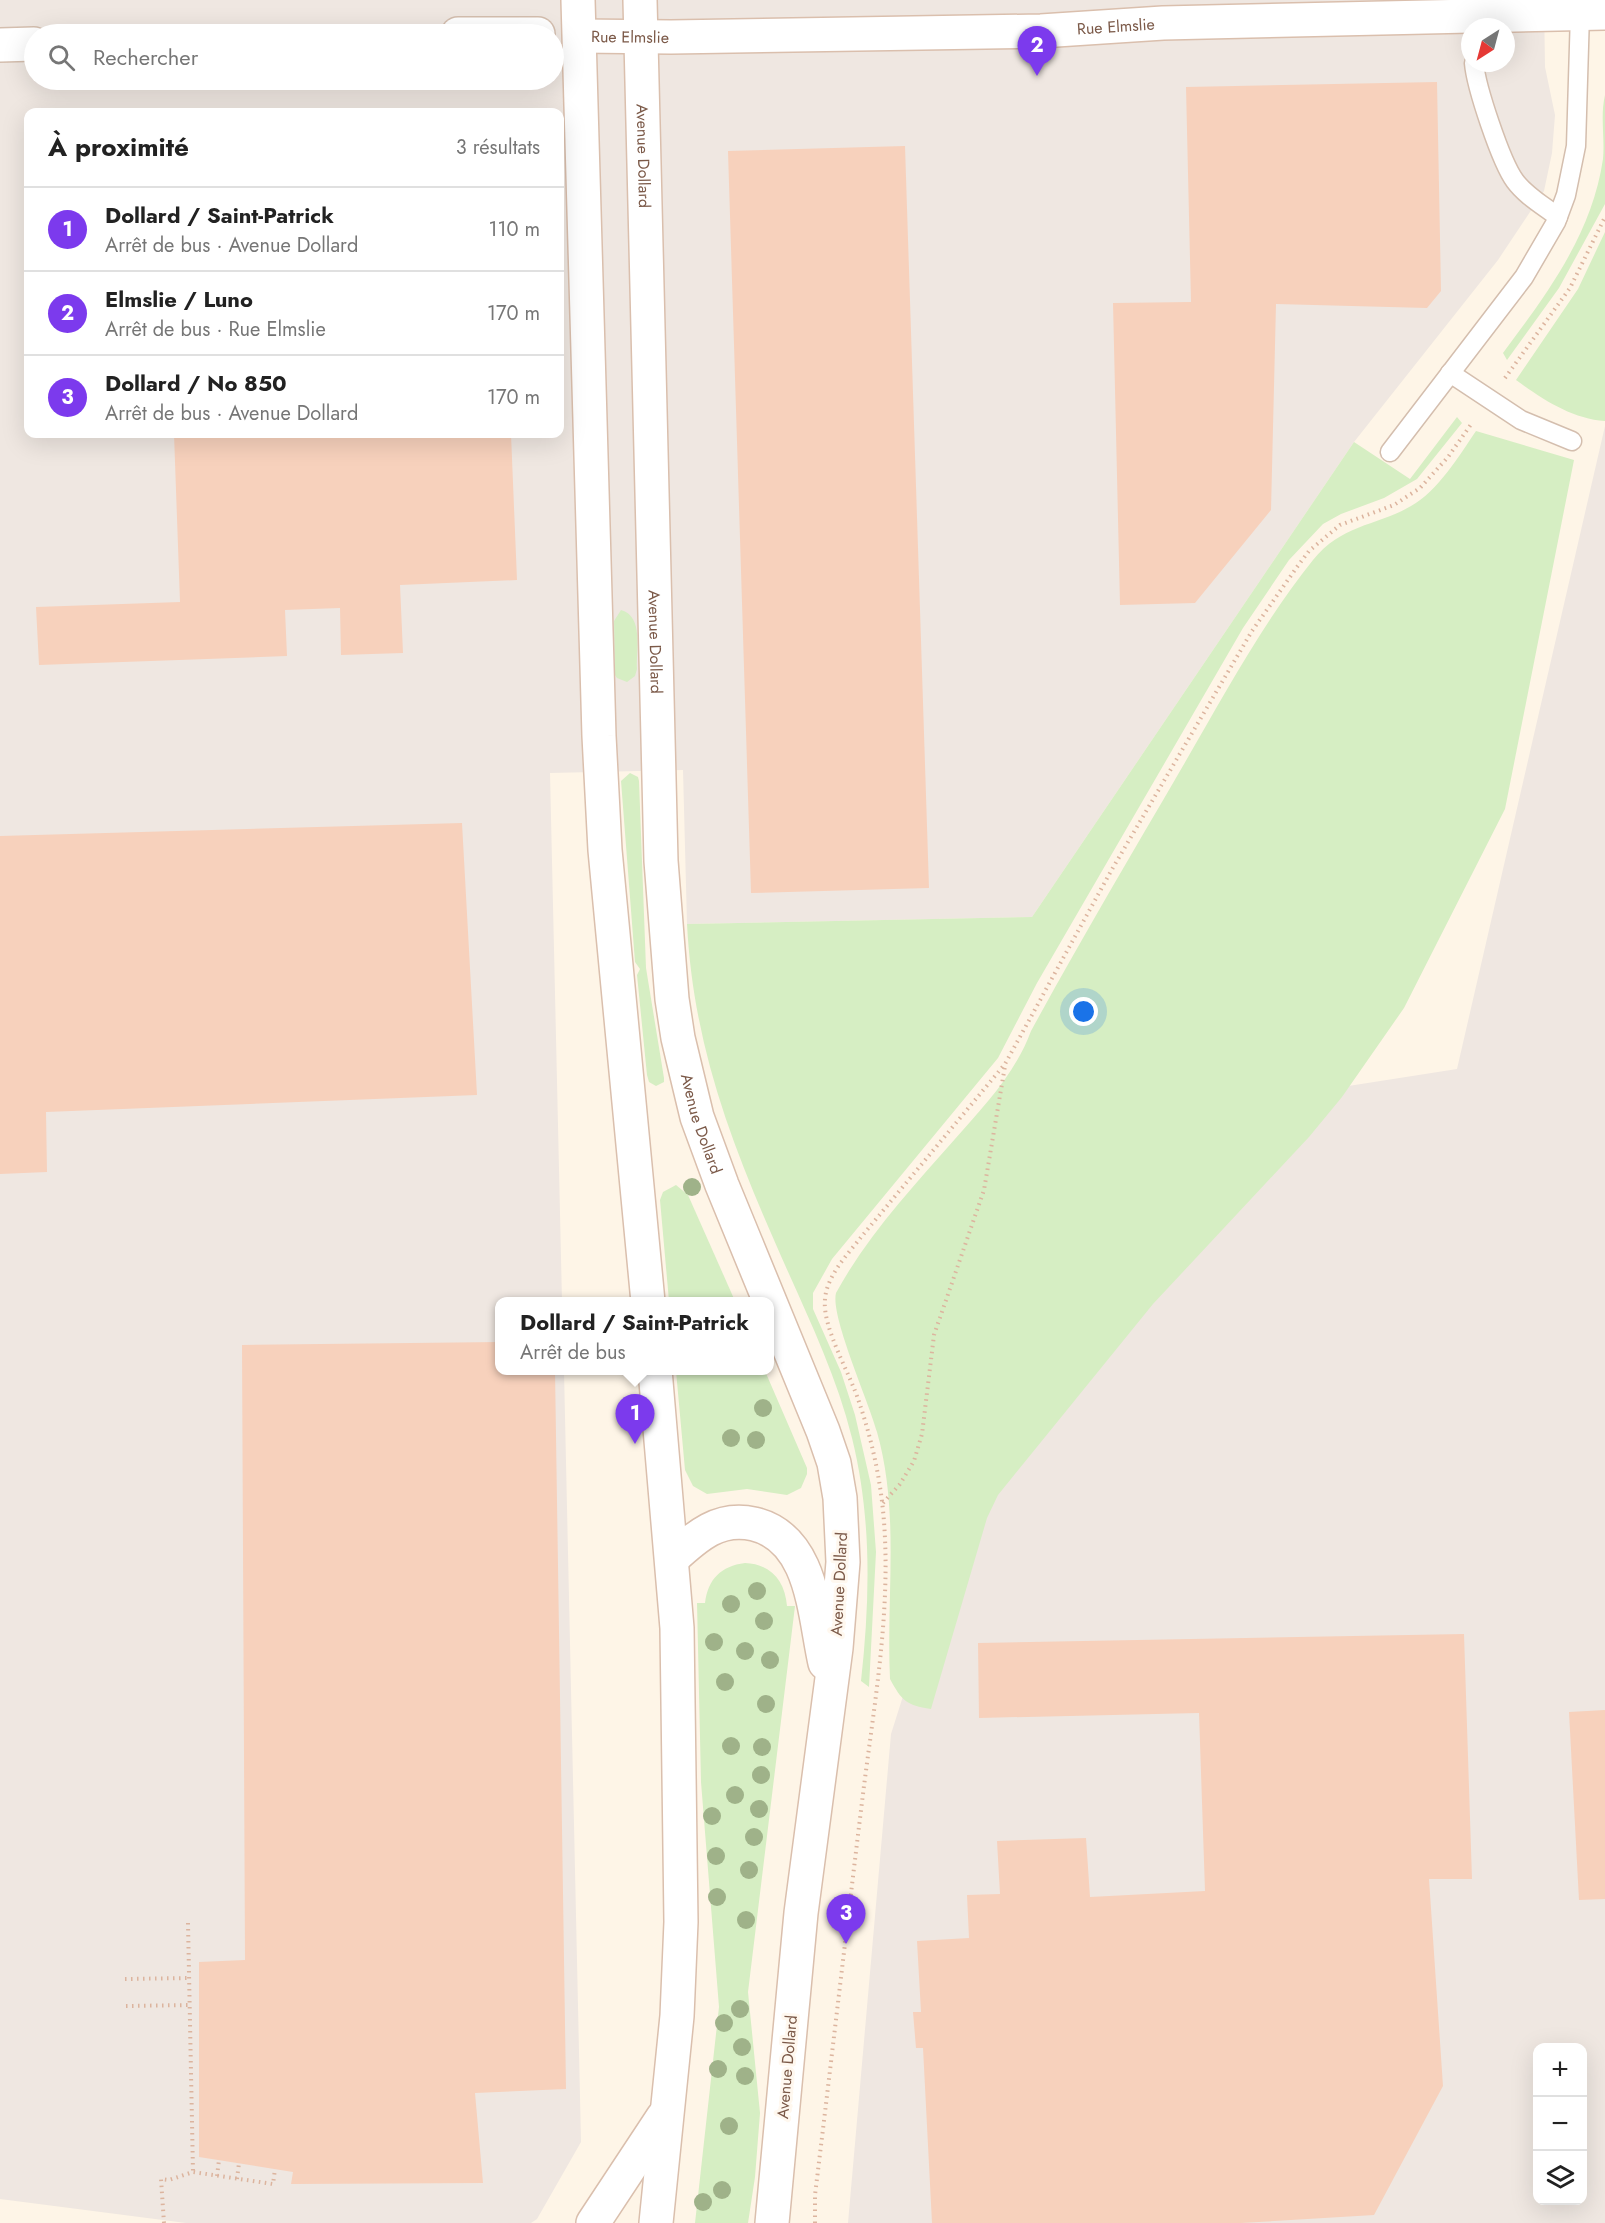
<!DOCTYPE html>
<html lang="fr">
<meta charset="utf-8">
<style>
:root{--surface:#fff;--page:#f2f2f2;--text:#222;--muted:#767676;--line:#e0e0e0;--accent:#7c3aed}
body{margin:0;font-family:Jost,sans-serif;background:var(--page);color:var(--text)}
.controls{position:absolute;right:18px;bottom:18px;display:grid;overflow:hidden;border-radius:12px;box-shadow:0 6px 24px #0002}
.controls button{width:54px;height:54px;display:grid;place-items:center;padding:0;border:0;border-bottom:2px solid var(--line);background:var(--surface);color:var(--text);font:30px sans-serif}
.compass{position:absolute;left:1461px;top:18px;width:54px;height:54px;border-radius:50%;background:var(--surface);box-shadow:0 6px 24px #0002;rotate:216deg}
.you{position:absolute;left:1084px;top:1012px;width:21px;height:21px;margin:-15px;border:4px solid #fff;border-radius:50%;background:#1a73e8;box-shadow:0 0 0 9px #1a73e833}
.badge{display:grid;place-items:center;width:39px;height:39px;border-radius:50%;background:var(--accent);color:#fff;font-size:20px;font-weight:700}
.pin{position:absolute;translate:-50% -50px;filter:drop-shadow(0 2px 3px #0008)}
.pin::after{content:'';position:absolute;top:32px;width:21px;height:18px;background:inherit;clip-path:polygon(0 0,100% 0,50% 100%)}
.popup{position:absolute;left:495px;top:1297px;width:279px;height:78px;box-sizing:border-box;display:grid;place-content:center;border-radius:12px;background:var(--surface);filter:drop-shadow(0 2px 4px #0005);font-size:20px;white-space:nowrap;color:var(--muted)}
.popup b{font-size:22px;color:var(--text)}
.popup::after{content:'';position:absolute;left:50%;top:100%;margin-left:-12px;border:12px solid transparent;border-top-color:var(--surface)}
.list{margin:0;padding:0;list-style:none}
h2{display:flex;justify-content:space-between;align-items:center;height:78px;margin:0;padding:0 24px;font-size:26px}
h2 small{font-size:20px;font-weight:400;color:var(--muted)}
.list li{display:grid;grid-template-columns:39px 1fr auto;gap:18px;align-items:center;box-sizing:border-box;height:84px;padding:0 24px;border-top:2px solid var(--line)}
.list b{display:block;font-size:22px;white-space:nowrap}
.list p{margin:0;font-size:20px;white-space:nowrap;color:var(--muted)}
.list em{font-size:20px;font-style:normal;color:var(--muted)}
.icon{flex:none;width:33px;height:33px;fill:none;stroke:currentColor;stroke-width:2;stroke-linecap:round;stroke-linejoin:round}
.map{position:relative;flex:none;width:1605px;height:2223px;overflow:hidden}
.search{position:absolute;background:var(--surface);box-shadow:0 6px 24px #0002;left:24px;top:24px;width:540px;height:66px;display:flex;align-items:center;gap:15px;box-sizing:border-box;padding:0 21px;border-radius:33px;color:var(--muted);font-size:22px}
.panel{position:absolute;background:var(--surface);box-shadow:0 6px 24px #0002;left:24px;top:108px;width:540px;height:330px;border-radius:12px}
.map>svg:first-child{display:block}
.industrial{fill:#efe7e1;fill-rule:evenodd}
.green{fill:#d6eec3}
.building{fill:#f7d1bc}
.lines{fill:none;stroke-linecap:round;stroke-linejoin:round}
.service-casing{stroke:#d4beae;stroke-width:21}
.minor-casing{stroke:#d4beae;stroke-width:36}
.secondary-casing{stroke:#dabfad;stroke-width:36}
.path{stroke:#dcb49e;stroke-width:4;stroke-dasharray:1.5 4.5;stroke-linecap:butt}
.service{stroke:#fff;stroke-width:18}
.minor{stroke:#fff;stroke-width:33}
.secondary{stroke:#fff;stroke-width:33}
.tree{fill:#9fb289}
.labels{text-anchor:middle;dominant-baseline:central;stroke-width:6;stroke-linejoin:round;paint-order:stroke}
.street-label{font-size:16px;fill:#7b5948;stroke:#fff8ef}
</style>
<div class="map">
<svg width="1605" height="2223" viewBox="0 0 1605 2223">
<rect width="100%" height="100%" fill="#fef5e7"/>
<g class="industrial">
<path d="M0 0H1544L1545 67 1555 115 1552 153 1544 191 1498 260 1354 442 1032 917 687 924 683 770 550 773 562 1301 500 1302V1370L564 1371 581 2142 537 2219 531 2223H186L0 2199ZM1470 27H1506V63H1470ZM34 34H554V80H34ZM28 112H560V434H28Z"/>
<path d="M1605 426V2223H848L891 1734 931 1608 1001 1471 1342 1087 1457 1069ZM1538 2048H1582V2200H1538Z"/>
</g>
<g class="green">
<path d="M1605 95V204L1559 288 1507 360 1503 353C1547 294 1592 234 1603 159 1605 138 1600 116 1605 95Z"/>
<path d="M1605 232V421C1572 419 1542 399 1516 380L1578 289Z"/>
<path d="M1457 417 1462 423 1417 479 1384 498 1341 514 1323 524 1289 560 1243 628 1037 983 998 1058 832 1259 813 1293V1309L841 1372 855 1415 871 1485 876 1552 869 1687 861 1681C870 1599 872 1519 852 1438 835 1369 802 1305 774 1240 728 1135 693 1040 687 924L1032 917 1354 442 1410 479Z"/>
<path d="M1476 431 1574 460 1505 809 1404 1008 1342 1097 1309 1137 1153 1304 998 1495 987 1518 931 1709C906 1705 902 1701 890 1679 886 1595 900 1514 877 1432 869 1402 830 1316 836 1293 867 1236 912 1188 955 1139 985 1105 1015 1074 1031 1031 1079 943 1130 857 1180 771 1222 699 1261 625 1313 560 1342 524 1377 526 1411 506 1438 491 1459 456 1476 431Z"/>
<path d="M621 610C644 616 636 651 637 669L635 676 627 682 617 678 615 675 614 621Z"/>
<path d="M630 773 638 777 639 781 646 968 664 1078V1082L656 1086 649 1082 647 1075 637 975 640 969 635 962 621 781Z"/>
<path d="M676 1185 688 1195 735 1301H669L660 1200 663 1192Z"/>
<path d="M676 1371H765L807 1468V1474L801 1488 787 1495 747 1489 707 1494 693 1486 685 1470Z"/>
<path d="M745 1563C771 1564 785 1581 787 1606H795L748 1992 760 2113 755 2177 748 2223H695L719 2007 701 1782 697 1603H705C708 1579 721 1566 745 1563Z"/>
</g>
<g class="building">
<path d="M1437 82 1441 291 1427 308 1276 304 1271 510 1195 603 1120 605 1113 303 1191 302 1186 87Z"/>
<path d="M905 146 929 888 751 893 728 151Z"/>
<path d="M174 434H511L517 580 400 585 403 653 341 655 340 608 285 610 287 656 39 665 36 607 180 602Z"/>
<path d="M462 823 477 1095 46 1112 47 1172 0 1174V836Z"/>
<path d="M500 1342V1370H555L566 2089 475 2093 483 2183 291 2184 293 2172 199 2157V1962L245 1960 242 1345Z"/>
<path d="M1464 1634 1472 1879H1429L1443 2086 1374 2215 1241 2223H932L923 2048H916L913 2012H921L917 1941 969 1938 967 1895 1000 1894 997 1841 1086 1838 1090 1897 1205 1891 1199 1713 979 1718 978 1643Z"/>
<path d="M1605 1710V1899L1579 1900 1569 1712Z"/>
</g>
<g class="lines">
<g class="service-casing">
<g id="service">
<path d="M1474 63C1476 87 1501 162 1515 181 1526 196 1544 206 1558 217"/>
<path d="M1450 373 1521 420 1572 441"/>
<path d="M1390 452 1524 277 1556 222 1566 195 1576 146 1580 13"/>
</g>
</g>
<g class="minor-casing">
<g id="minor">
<path d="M458 34H538"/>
<path d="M0 45 34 44"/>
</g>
</g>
<g class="secondary-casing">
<g id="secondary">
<path d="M578 0 599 736 605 850 648 1302"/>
<path id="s1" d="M640 0 661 861 672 999 678 1038 697 1117 722 1185 823 1431 834 1463 840 1498 843 1562 836 1648 801 1913 772 2223"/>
<path id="s2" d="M580 36 671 37 1041 31 1163 23 1605 13"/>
<path d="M655 1370 677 1628 681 1922 677 2016 656 2223"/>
<path d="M673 1558C697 1536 719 1516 754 1524 813 1538 814 1614 825 1663"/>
<path d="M593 2223 663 2117"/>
</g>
</g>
<g class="path">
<path d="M1505 378 1570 288 1605 217"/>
<path d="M883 1503 900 1484 914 1461 922 1434 934 1335 984 1190 1005 1066"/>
<path d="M188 1923 193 2172"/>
<path d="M125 1979 189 1978"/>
<path d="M126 2006 190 2005"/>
<path d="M217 2176 219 2160"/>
<path d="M237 2179 239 2163"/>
<path d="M164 2223 161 2179 169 2180 193 2172 273 2184 275 2169"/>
<path d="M815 2223V2195C831 2064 846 1933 862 1802 873 1711 891 1615 884 1522 881 1481 872 1440 859 1402 850 1373 822 1328 825 1299 827 1275 848 1254 862 1236L1005 1064 1111 871 1252 631 1297 567 1309 551 1340 525 1394 505 1420 488 1448 457 1472 423"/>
</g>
<use href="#service" class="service"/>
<use href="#minor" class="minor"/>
<use href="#secondary" class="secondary"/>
</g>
<g class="tree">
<circle cx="692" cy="1187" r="9"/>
<circle cx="763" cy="1408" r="9"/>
<circle cx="731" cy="1438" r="9"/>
<circle cx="756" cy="1440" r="9"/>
<circle cx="757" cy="1591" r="9"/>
<circle cx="731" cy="1604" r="9"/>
<circle cx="764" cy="1621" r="9"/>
<circle cx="714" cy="1642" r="9"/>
<circle cx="745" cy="1651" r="9"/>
<circle cx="770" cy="1660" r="9"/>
<circle cx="725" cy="1682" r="9"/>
<circle cx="766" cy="1704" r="9"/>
<circle cx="731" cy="1746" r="9"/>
<circle cx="762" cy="1747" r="9"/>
<circle cx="761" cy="1775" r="9"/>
<circle cx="735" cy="1795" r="9"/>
<circle cx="759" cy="1809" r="9"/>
<circle cx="712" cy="1816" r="9"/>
<circle cx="754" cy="1837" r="9"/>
<circle cx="716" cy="1856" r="9"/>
<circle cx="749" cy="1870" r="9"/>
<circle cx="717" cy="1897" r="9"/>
<circle cx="746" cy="1920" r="9"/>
<circle cx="740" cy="2009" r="9"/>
<circle cx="724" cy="2023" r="9"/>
<circle cx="742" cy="2047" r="9"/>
<circle cx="718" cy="2069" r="9"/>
<circle cx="745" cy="2076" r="9"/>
<circle cx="729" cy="2126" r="9"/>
<circle cx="722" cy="2190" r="9"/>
<circle cx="703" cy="2202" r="9"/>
</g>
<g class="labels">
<g class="street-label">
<text stroke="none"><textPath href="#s2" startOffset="536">Rue Elmslie</textPath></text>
<text stroke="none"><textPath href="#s2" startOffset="50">Rue Elmslie</textPath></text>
<text stroke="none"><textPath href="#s1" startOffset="156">Avenue Dollard</textPath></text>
<text stroke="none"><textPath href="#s1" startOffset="642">Avenue Dollard</textPath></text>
<text stroke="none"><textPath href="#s1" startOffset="1128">Avenue Dollard</textPath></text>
<text transform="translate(839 1584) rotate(-87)">Avenue Dollard</text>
<text transform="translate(787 2067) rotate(-85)">Avenue Dollard</text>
</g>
</g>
</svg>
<div class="controls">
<button>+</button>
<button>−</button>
<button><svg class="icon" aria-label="layers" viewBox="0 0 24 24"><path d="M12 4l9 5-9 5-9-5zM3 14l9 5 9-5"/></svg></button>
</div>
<svg class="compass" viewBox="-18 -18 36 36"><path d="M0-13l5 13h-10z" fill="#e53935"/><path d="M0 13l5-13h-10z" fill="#767676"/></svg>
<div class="you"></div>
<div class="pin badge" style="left:635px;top:1444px">1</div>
<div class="popup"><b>Dollard / Saint-Patrick</b>Arrêt de bus</div>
<div class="pin badge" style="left:1037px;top:76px">2</div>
<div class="pin badge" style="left:846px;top:1944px">3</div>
<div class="search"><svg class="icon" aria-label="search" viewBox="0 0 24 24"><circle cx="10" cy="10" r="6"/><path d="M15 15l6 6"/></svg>Rechercher</div>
<section class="panel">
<h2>À proximité<small>3 résultats</small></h2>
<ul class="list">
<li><span class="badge">1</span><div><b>Dollard / Saint-Patrick</b><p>Arrêt de bus · Avenue Dollard</p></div><em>110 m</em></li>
<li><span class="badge">2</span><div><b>Elmslie / Luno</b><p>Arrêt de bus · Rue Elmslie</p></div><em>170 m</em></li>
<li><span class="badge">3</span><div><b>Dollard / No 850</b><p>Arrêt de bus · Avenue Dollard</p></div><em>170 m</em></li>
</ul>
</section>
</div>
